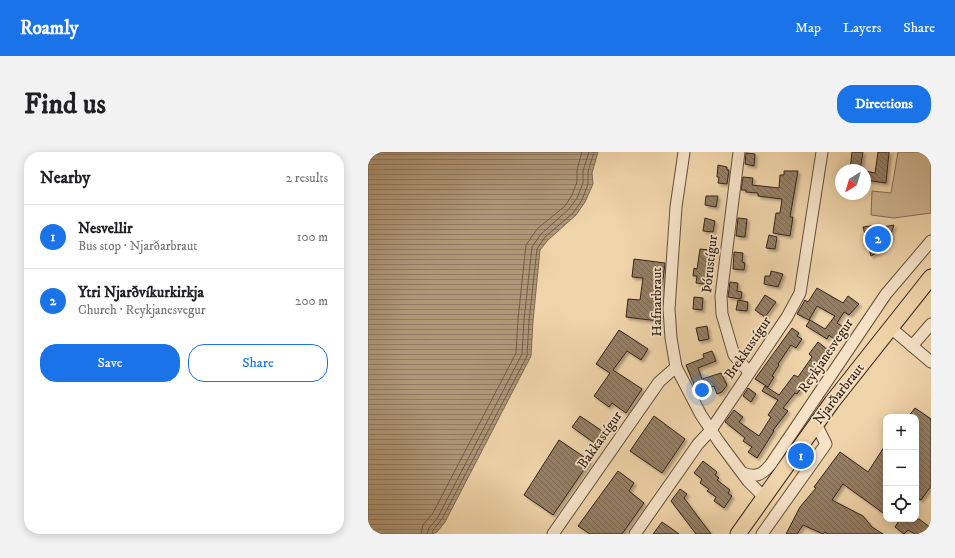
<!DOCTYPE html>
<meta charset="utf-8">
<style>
:root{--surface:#fff;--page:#f2f2f2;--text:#202124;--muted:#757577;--line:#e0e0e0;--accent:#1a73e8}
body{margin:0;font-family:"IM FELL DW Pica",serif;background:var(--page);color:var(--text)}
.controls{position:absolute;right:12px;bottom:12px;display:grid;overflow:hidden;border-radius:8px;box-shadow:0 2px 10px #0003}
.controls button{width:36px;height:36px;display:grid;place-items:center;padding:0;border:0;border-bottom:1px solid var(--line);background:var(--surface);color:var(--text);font:20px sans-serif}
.compass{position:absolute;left:467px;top:12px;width:36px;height:36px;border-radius:50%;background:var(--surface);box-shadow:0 2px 10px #0003;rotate:217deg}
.you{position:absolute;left:334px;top:238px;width:14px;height:14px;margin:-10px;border:3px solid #fff;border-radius:50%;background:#1a73e8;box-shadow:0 0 0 6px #1a73e833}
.badge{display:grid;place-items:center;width:26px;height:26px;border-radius:50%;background:var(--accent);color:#fff;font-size:13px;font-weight:700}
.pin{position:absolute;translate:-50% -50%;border:2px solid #fff;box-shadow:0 1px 4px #0006}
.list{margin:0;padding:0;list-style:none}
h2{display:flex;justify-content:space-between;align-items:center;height:52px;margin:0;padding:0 16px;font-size:17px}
h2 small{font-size:13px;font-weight:400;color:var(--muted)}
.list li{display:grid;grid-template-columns:26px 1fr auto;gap:12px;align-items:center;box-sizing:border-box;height:64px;padding:0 16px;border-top:1px solid var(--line)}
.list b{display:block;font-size:15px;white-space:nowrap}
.list p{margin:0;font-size:13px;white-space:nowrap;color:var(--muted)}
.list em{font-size:13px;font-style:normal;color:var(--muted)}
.actions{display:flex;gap:8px;padding:12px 16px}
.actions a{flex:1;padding:9px 0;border:1px solid var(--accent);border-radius:16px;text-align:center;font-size:14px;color:var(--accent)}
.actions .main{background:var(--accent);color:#fff}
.icon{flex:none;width:22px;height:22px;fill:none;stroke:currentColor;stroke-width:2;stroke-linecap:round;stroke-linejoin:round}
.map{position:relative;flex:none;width:563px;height:382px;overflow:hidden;border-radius:16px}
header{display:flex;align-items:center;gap:24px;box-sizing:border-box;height:56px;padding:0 20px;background:var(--accent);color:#fff}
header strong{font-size:19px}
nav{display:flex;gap:22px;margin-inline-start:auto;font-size:14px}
.intro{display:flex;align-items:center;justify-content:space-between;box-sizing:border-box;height:96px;padding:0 24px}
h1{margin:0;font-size:28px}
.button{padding:10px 18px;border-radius:16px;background:var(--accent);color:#fff;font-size:14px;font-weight:700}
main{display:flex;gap:24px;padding:0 24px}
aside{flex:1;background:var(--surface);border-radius:16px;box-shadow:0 2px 10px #0003}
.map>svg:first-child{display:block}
.park{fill:#cfb591;stroke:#826c55}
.water{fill:url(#water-rules);stroke:#7e6952}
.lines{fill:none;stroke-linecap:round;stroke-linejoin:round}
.shore{stroke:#725d48;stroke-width:1}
.building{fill:url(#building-back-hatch);stroke:#342319;filter:url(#shadow)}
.minor-casing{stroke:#634f3d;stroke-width:13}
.major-casing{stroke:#342319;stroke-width:17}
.minor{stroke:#f5e2c7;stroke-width:11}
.major{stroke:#efd3a9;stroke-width:15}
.labels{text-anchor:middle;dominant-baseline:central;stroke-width:3.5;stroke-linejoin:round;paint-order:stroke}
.street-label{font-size:14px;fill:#342319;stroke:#f5e2c7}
</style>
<header>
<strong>Roamly</strong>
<nav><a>Map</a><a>Layers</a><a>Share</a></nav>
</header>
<div class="intro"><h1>Find us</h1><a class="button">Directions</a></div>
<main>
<aside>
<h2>Nearby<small>2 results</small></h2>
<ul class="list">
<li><span class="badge">1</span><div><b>Nesvellir</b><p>Bus stop · Njarðarbraut</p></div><em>100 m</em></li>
<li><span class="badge">2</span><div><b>Ytri Njarðvíkurkirkja</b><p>Church · Reykjanesvegur</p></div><em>200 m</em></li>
</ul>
<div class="actions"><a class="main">Save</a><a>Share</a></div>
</aside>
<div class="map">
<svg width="563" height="382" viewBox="0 0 563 382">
<defs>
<pattern id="water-rules" width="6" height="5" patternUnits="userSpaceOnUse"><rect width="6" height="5" fill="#af9778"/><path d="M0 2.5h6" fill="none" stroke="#8f7b62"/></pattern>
<pattern id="building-back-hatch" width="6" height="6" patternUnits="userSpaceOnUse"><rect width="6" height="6" fill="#957f64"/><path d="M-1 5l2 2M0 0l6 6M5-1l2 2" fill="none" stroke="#7a6852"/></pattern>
<filter id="shadow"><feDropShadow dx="2.5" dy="2.5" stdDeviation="1" flood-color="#0004"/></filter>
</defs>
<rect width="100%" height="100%" fill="#efd3a9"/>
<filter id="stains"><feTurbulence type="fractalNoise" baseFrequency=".005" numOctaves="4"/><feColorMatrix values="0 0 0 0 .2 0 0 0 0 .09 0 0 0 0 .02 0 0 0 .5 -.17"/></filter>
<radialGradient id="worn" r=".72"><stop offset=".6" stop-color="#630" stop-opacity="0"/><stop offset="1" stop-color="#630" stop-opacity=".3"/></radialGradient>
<path class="park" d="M530 0H563V61L526 66 503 63 504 39 523 41Z"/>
<path class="water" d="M0 0H230L224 21 225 32 217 50 208 63 180 88 172 98 165 169 163 204 77 370 69 380 64 382H0Z"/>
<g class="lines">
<g class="shore">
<path d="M53 382 55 373 65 361 148 201 150 167 158 93 169 77 197 54 204 43 209 30V18L214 0"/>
<path d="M59 382 61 376 70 365 154 202 156 168 164 95 173 82 201 57 209 46 215 31V19L221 0"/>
<path d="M64 382 65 378 74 367 159 204 161 169 169 97 177 85 205 61 214 48 220 32V20L226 0"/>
</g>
</g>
<g class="building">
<path d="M484 0H495L492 18H482Z"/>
<path d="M510 0H521L518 31 497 28V19L507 21Z"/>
<path d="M378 1 387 2 386 14 377 12Z"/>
<path d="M350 13 359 15V18H361L359 32 350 31 351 25H349Z"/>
<path d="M416 19H430L422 65H425L422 84 405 81 408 61H412L414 47 390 44V41L378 40V38H373L375 25 385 26 384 33 411 36 412 23H416Z"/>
<path d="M338 44H350L348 55 337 53Z"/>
<path d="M337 66 347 69 345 80 335 79Z"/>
<path d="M370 66 379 67 377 85 368 84Z"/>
<path d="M508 73 509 76 526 73 522 84 524 85 514 98 503 104 495 75Z"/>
<path d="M401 83 409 85 407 97 398 96Z"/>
<path d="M332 97 342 98 337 132 328 131 329 124H325L326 116 329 117Z"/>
<path d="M366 100 375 101 374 110 377 111 376 118 365 117Z"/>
<path d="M266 107 297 111 290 169 258 165 260 147 272 148 275 126 264 125Z"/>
<path d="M403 119 415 122 410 135 396 132 397 124H402Z"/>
<path d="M362 130 370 131 369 139 374 140 373 147 360 145Z"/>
<path d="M449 136 475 151 480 144 491 152 481 163 476 160 469 171 475 175 466 187 461 183 459 187 438 174 442 168 457 177 467 164 449 154 441 168 429 162 437 148 440 150Z"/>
<path d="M397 143 408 150 397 165 387 158Z"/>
<path d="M326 145 335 146 334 158 325 157Z"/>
<path d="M370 148 380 150 379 159 368 158Z"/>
<path d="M339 174 341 187 331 189 328 176Z"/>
<path d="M424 176 431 181 429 184 434 187 428 196 423 193 410 212 411 213 404 224 406 225 400 235 387 227Z"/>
<path d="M251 178 280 197 273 208 259 199 245 218 274 237 258 261 244 251 241 255 226 244 242 221 228 212Z"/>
<path d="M450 190 460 198 459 204 455 205 429 242 427 241 415 256 420 259 405 278 406 279 389 306 380 300 384 295 375 289 377 286 357 270 366 258 375 265 371 270 391 284 403 265 400 263 410 248 394 239 397 234 411 243 426 223 430 225 444 205 441 202Z"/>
<path d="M344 199 348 209 330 216 334 227 353 221 359 233 354 240 349 242 346 234 329 240 318 213 336 206 335 202Z"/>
<path d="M380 236 388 242 383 250 375 244Z"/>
<path d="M547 256 563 267V334L553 348 548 345V265H540Z"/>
<path d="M212 264 237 281 229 293 204 275Z"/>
<path d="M286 264 317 287 294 321 262 299Z"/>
<path d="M191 288 222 309 185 363 156 343Z"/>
<path d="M518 292V363L475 332 464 348 495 364 504 375 515 382H460L457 380 455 382 435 373 429 382H418L432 355 448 336 446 335 472 300 500 320Z"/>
<path d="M335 309 349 320 347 323 351 326 349 328 362 338 360 341 364 344 356 356 346 349 348 345 339 339 341 337 332 331 334 327 326 321Z"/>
<path d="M250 319 266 331 261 339 276 351 254 382H222L210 374Z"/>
<path d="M312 337 319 342 316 346 343 382H328L303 349Z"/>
<path d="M532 367H551L563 376V382H547L540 378 536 382 527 375Z"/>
<path d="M294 370 311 382H285Z"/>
</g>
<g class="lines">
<g class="minor-casing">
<g id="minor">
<path d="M316 0 308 55 301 157 303 186 308 215 333 263 351 290 380 329 396 345"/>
<path d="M371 0 353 144 354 162 366 203 381 220"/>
<path d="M523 176 563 210"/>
<path d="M544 194 563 172"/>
<path d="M375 321C388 326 394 323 403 312L518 142 563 89"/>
<path d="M185 382 291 230 308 215"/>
<path d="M267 382 330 292 343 278 419 165 432 141 454 0"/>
<path d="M394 382 458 292 448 272"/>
</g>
</g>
<g class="major-casing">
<path id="major" d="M370 382 464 250 563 125"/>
</g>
<use href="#minor" class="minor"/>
<use href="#major" class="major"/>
</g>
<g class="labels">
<g class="street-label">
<text transform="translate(342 112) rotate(-84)">Þórustígur</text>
<text transform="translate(289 150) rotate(-90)">Hafnarbraut</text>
<text transform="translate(380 196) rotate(-56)">Brekkustígur</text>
<text transform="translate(458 204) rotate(-56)">Reykjanesvegur</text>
<text transform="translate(471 242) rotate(-52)">Njarðarbraut</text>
<text transform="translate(232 288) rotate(-55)">Bakkastígur</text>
</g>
</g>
<rect width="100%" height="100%" filter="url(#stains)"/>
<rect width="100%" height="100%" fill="url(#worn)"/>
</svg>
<div class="controls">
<button>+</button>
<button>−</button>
<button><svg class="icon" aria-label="locate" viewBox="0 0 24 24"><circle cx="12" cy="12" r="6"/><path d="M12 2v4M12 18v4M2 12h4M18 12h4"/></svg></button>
</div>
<svg class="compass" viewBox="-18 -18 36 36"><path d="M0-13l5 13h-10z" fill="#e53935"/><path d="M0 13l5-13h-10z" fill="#757577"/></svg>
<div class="you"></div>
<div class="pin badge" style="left:433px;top:304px">1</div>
<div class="pin badge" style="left:510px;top:87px">2</div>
</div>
</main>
